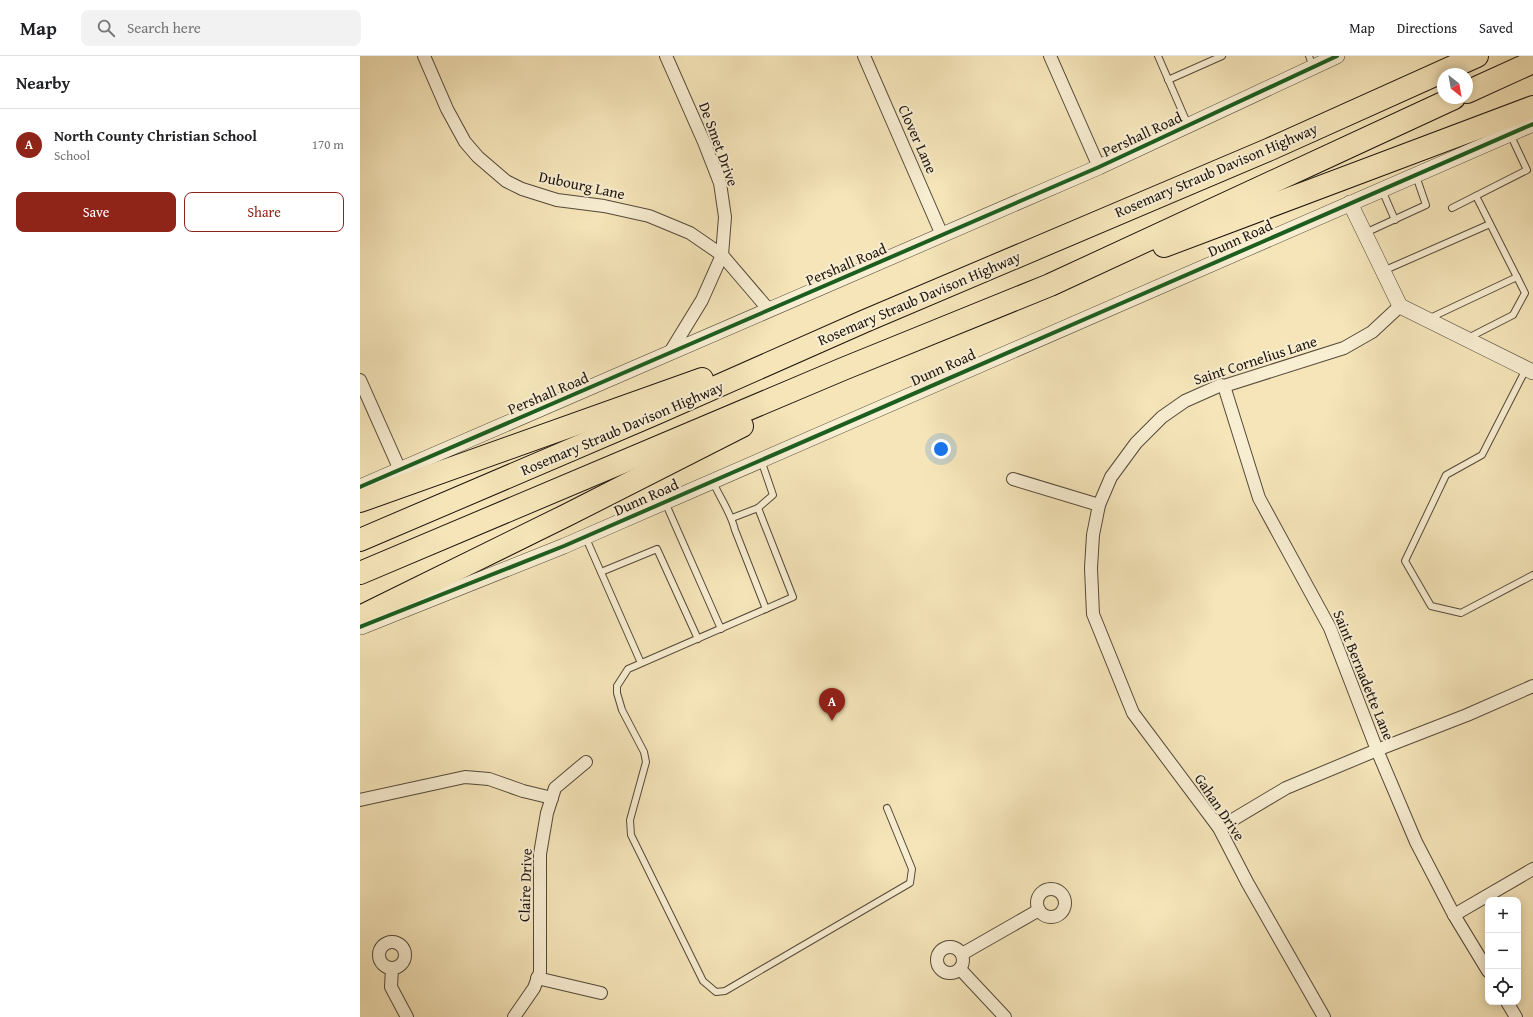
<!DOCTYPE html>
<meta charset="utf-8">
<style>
:root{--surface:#fff;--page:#f2f2f2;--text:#202124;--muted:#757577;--line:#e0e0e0;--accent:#8f2418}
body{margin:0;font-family:"Gentium Book Plus",serif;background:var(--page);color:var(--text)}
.controls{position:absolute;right:12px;bottom:12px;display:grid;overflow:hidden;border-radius:8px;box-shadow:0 2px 10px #0003}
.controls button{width:36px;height:36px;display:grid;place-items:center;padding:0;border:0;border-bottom:1px solid var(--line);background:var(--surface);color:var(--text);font:20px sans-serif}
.compass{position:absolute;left:1077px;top:12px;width:36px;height:36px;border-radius:50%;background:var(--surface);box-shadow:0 2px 10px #0003;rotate:149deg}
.you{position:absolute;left:581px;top:393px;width:14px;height:14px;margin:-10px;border:3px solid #fff;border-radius:50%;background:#1a73e8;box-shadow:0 0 0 6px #1a73e833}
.badge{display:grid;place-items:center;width:26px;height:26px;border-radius:50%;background:var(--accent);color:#fff;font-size:13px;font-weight:700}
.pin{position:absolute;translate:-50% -33px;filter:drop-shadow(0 1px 2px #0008)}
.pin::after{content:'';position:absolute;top:21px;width:14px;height:12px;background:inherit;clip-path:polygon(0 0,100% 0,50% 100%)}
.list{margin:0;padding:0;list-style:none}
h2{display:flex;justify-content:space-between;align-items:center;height:52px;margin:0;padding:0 16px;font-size:17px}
h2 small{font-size:13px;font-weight:400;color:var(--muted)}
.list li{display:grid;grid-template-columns:26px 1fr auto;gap:12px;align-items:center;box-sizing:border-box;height:72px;padding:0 16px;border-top:1px solid var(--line)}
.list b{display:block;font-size:15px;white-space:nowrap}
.list p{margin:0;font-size:13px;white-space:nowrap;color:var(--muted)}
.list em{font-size:13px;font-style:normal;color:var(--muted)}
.actions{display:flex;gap:8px;padding:12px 16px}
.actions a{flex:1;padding:9px 0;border:1px solid var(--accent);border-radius:8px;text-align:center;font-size:14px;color:var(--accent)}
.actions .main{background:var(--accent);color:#fff}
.icon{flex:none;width:22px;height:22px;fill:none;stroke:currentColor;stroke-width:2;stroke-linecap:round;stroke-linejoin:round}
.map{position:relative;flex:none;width:1173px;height:961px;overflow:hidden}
header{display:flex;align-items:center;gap:24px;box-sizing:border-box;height:56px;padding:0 20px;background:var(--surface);border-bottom:1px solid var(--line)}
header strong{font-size:19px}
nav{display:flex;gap:22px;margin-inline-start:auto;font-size:14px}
.search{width:280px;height:36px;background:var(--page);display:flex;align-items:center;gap:10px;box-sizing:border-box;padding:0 14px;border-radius:8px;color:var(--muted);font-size:15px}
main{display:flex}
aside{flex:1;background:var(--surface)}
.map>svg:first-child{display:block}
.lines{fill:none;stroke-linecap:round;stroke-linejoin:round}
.service-casing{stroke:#544939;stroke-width:8}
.minor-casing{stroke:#544939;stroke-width:14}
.tertiary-casing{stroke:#544939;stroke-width:16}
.motorway-casing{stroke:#1e150e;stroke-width:24}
.service{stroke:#f8eed2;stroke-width:6}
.minor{stroke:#f8eed2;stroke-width:12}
.tertiary{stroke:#f8eed2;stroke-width:15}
.motorway{stroke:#f5e5b9;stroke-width:22}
.cycleway-casing{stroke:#f8eed2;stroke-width:6}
.cycleway{stroke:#1b5e20;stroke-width:4}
.labels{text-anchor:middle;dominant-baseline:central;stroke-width:4;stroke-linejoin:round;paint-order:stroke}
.street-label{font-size:15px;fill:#1e150e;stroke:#f8eed2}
</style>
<header>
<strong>Map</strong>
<div class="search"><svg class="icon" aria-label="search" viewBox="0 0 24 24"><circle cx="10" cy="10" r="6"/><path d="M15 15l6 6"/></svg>Search here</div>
<nav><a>Map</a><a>Directions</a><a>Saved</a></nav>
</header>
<main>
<aside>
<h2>Nearby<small></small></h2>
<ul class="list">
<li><span class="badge">A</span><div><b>North County Christian School</b><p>School</p></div><em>170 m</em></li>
</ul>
<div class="actions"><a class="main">Save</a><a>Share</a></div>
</aside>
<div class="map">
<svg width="1173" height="961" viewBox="0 0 1173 961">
<rect width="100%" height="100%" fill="#f5e5b9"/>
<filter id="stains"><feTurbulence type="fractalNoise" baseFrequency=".005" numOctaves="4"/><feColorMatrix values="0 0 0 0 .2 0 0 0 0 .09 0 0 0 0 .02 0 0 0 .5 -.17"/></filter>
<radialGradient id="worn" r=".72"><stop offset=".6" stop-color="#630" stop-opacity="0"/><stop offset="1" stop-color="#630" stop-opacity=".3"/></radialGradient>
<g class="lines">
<g class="service-casing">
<g id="service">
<path d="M798 0 828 69"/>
<path d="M949 0 953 11"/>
<path d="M808 24 862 0"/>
<path d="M1022 134 1035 164"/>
<path d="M1092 152 1167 114 1150 78"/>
<path d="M1005 177 1066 149 1056 120"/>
<path d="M1023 215 1130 168"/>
<path d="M1070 262 1157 221"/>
<path d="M1108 282 1153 259 1165 237 1116 140"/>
<path d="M1166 313 1122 399 1086 419 1045 505 1071 550 1101 557 1173 519"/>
<path d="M353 426C360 442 371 457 375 474L406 553"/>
<path d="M305 446 361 573"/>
<path d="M398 452 433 541 268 613 257 630V637L262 654 284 696 286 706 270 764 271 779 343 925 356 936 365 935 550 827 552 813 527 752"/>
<path d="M372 462 398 452 413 439 401 404"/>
<path d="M225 480 281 607"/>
<path d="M241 516 297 493 338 583"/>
</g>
</g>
<g class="minor-casing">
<g id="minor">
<path d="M64 0 87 53 105 86 118 101 146 125 162 133 197 144 244 150 289 160 330 177 362 199 409 254"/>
<path d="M306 0 344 86 360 127 365 161 362 199 342 244 309 298"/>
<path d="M504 0 582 179"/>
<path d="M690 0 739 111"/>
<path d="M0 324 40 414"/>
<path d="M864 330 899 442 970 572 1017 694 1056 786 1094 859 1128 915"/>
<path d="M653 423 739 449"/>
<path d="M0 744 105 721 129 723 163 735 192 742"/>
<path d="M859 772 926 732 1017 694 1107 659 1173 630"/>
<circle cx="691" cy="847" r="14"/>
<path d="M1094 859 1173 813"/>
<circle cx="32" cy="899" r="13"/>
<circle cx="590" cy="904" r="13"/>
<path d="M602 898 679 854"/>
<path d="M32 912 31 931 47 961"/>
<path d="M600 913 645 961"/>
<path d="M177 922 241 937"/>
<path d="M1147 946 1156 961"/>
<path d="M154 961 174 932 180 916V798L187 757 195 732 226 706"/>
<path d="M964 961 887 826 859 772 773 657 733 558 731 512 733 479 739 449 751 421 776 387 802 361 825 345 861 329 864 330 984 292 1012 276 1040 250"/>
</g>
</g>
<g class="tertiary-casing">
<g id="tertiary">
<path d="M990 147 1040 250 1173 316"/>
<path d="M0 431 739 111 977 0"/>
<path d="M1 571 204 490 1173 68"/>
</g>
</g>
<g class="motorway-casing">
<g id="motorway">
<path d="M1107 36 1173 6"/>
<path d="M804 190 1173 51"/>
<path d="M0 445 342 323"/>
<path d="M0 484 297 357 505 265 908 94 1117 0"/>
<path d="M0 517 483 313 690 229 1094 42"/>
<path d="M0 561 205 460 382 370"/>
</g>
</g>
<use href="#service" class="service"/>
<use href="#minor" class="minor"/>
<use href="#tertiary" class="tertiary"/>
<use href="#motorway" class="motorway"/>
<g class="cycleway-casing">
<g id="cycleway">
<path d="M0 431 739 111 977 0"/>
<path d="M0 571 204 490 1173 68"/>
</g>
</g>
<use href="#cycleway" class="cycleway"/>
</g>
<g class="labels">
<g class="street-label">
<text transform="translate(782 78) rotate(-25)">Pershall Road</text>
<text transform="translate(558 83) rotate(66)">Clover Lane</text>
<text transform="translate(359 88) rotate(70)">De Smet Drive</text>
<text transform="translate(856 114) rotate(-23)">Rosemary Straub Davison Highway</text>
<text transform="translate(222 129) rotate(12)">Dubourg Lane</text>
<text transform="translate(880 182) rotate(-24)">Dunn Road</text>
<text transform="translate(486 208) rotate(-23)">Pershall Road</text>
<text transform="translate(559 242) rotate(-23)">Rosemary Straub Davison Highway</text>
<text transform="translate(895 304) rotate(-18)">Saint Cornelius Lane</text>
<text transform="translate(583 311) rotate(-24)">Dunn Road</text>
<text transform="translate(188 337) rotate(-23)">Pershall Road</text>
<text transform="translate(262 372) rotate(-23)">Rosemary Straub Davison Highway</text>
<text transform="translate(286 441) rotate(-24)">Dunn Road</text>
<text transform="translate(1004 619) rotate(68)">Saint Bernadette Lane</text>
<text transform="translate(860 751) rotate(56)">Gahan Drive</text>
<text transform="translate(165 829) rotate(-88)">Claire Drive</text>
</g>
</g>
<rect width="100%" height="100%" filter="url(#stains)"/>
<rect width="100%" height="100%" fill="url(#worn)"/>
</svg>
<div class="controls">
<button>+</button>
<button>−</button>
<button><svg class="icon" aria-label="locate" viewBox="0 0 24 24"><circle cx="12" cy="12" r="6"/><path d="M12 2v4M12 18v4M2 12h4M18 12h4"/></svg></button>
</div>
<svg class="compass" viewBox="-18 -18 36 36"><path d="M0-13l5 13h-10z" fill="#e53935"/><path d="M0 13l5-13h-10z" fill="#757577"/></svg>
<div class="you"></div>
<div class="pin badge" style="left:472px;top:665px">A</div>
</div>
</main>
